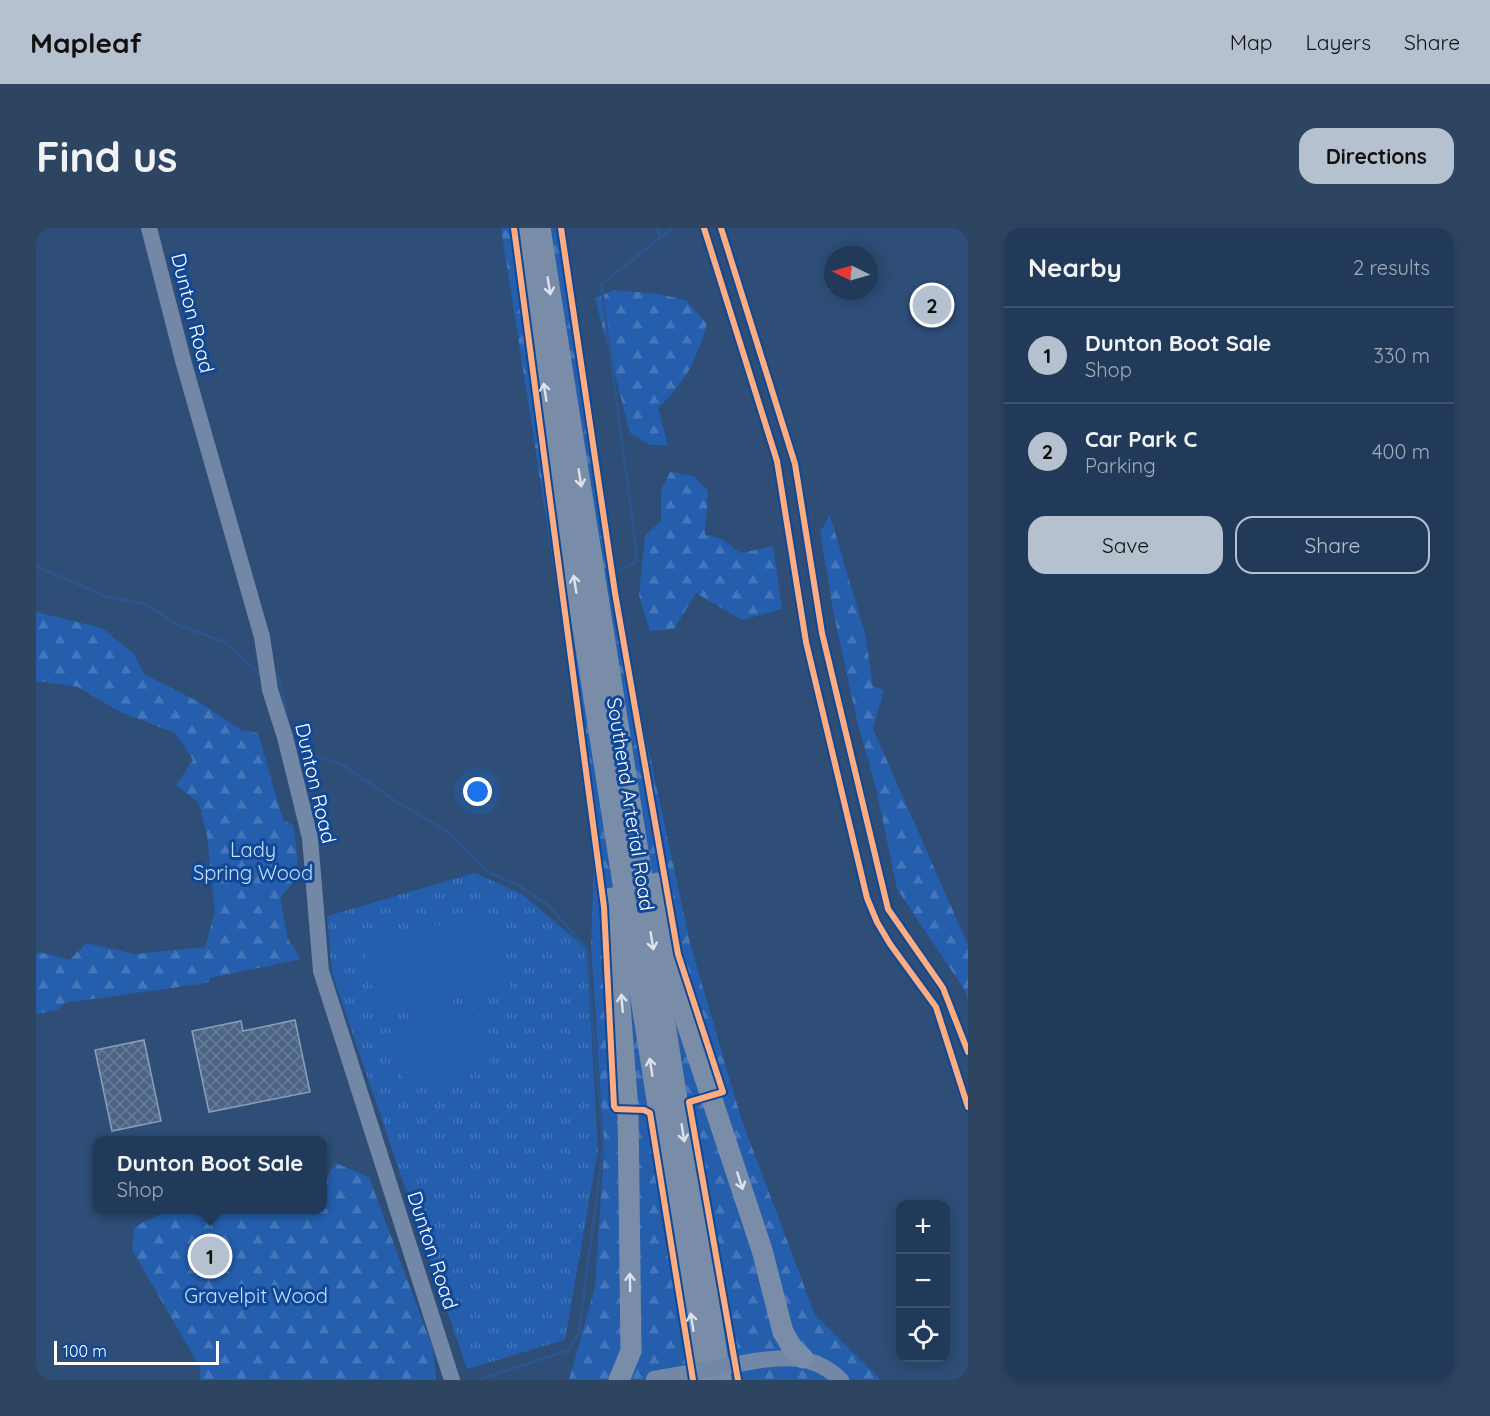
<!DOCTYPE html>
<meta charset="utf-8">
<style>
:root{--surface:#223a59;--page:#2e4562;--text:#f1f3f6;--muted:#a2adba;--line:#3f546f;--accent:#b6c1cf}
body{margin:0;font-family:Quicksand,sans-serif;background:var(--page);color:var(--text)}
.controls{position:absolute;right:18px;bottom:18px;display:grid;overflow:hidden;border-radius:12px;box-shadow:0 3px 15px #0003}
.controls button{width:54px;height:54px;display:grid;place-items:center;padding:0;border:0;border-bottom:2px solid var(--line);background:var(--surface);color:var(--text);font:30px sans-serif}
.compass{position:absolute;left:788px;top:18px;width:54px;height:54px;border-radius:50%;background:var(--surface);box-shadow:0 3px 15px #0003;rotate:275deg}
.scale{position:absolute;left:18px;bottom:15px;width:165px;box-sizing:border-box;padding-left:6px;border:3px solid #fff;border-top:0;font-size:16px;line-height:21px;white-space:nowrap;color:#fff;-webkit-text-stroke:4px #104895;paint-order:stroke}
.you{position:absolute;left:442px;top:564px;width:21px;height:21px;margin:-15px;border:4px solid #fff;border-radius:50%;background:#1a73e8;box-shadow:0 0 0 9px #1a73e833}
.badge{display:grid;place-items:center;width:39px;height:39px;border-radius:50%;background:var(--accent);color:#111;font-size:20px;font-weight:700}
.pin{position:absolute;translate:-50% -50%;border:3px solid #fff;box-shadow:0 2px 6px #0006}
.popup{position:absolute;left:57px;top:908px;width:234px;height:78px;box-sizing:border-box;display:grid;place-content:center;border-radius:12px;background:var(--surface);filter:drop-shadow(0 2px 4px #0005);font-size:20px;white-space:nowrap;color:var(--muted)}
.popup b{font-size:22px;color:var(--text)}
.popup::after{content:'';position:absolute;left:50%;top:100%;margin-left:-12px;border:12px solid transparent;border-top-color:var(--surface)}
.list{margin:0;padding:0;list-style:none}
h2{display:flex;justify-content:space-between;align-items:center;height:78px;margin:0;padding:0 24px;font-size:26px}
h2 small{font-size:20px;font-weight:400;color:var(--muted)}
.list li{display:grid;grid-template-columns:39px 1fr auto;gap:18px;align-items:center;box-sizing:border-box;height:96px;padding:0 24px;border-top:2px solid var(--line)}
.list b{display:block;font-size:22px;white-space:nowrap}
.list p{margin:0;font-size:20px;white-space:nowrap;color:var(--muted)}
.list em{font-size:20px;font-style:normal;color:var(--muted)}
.actions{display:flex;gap:12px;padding:18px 24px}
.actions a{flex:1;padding:14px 0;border:2px solid var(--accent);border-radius:18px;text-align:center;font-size:21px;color:var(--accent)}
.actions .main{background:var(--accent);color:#111}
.icon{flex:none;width:33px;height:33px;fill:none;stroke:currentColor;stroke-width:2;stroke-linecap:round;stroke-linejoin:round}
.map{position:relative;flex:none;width:932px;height:1152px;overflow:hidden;border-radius:18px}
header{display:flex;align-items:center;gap:36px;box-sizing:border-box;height:84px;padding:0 30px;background:var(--accent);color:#111}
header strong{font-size:28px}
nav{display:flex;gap:33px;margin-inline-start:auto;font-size:21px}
.intro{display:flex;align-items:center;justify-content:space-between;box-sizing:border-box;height:144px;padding:0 36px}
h1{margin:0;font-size:42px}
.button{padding:15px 27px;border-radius:18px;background:var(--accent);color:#111;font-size:21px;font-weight:700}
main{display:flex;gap:36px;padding:0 36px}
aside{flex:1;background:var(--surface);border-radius:18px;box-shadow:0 3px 15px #0003}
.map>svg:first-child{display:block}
.forest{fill:url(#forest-firs)}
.park{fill:url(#park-tufts)}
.garden{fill:#245ead}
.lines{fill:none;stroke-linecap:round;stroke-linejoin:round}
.stream{stroke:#2c558d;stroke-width:3}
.building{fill:url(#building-cross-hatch);stroke:#8c9eb7;stroke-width:1.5}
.secondary{stroke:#7288a6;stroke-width:16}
.highway{stroke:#798da9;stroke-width:21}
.secondary-bridge{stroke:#7288a6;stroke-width:16}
.cycleway-casing{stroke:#104895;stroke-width:10}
.cycleway{stroke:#ffac80;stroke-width:6}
.oneway{stroke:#dee2ea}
.labels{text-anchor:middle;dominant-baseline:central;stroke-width:6;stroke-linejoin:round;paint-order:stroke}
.street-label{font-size:20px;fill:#fff;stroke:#104895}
.park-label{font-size:20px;fill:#c6defe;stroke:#104895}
</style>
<header>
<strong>Mapleaf</strong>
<nav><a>Map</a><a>Layers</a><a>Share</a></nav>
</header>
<div class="intro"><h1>Find us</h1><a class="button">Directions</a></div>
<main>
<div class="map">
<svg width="932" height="1152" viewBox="0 0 932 1152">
<defs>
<pattern id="forest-firs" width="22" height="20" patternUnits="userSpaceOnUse" patternTransform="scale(1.5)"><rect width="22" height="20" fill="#245ead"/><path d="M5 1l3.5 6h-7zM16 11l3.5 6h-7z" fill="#4576b9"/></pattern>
<pattern id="park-tufts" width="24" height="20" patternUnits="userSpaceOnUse" patternTransform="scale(1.5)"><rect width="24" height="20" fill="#245ead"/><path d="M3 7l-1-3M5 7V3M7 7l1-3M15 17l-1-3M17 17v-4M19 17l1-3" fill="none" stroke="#4576b9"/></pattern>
<pattern id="building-cross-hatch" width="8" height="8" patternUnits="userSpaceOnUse" patternTransform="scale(1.5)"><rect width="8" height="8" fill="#4c6586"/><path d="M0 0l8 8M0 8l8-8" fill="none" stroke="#677c98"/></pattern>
</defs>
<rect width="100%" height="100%" fill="#2e4d77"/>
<g class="forest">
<path d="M465 0H529L579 365 654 715 705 890 779 1087 845 1152H533L559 1059 568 922 555 717 559 604Z"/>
<path d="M578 62 622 66 650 72 671 96C660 132 651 153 622 180L632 217H614L594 205 559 70Z"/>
<path d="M634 244 658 248 672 263 669 307 684 310 705 325 737 318 746 381 706 392 660 365 638 401 614 403 603 367 609 307 625 293V262Z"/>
<path d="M794 287 829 406 837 458 848 462 837 501 932 717V772L928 761 861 661 840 560 821 493 797 382 784 304Z"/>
<path d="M0 384 66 400 98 426 108 446 165 475 205 502 222 505 247 592 258 598 263 647 244 670 252 711 265 731 175 750 171 755 29 775 21 782 0 786V727L3 724 34 732 50 715 99 726 169 719 179 683 171 608 163 575 140 557 157 532 139 505 84 484 42 459 0 453Z"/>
<path d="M299 935 333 949 397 1121 400 1152H164V1139L96 1022 98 999 133 982H247L252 986 258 982H286L287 956Z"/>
</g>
<path class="park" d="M439 645 486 666 551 721 562 922 529 1112 431 1141 296 745 291 688Z"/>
<g class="garden">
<path d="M462 687 474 761 340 783 328 709Z"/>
<path d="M441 776 455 840 369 858 356 794Z"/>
</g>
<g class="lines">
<g class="stream">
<path d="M622 0 623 10"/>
<path d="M0 338 71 369 109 376 142 397 188 414 223 445"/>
<path d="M585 341 599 335 601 327 565 57 636 0"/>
<path d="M237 445 243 450 251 489"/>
<path d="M259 518 268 524 307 537 361 574 411 603 454 645 482 657 512 677 551 721 567 919 543 1105 533 1122 442 1152"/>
</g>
</g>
<g class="building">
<path d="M259 792 274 864 173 884 156 803 205 793 207 803Z"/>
<path d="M108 812 125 893 76 903 59 822Z"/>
</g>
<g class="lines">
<g class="secondary">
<path d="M113 0 148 136 226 409 234 462 249 509 274 610 285 743 416 1152"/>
<path d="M719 1133C753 1128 779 1127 805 1152"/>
</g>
<g class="highway">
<path d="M484 0 665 1152"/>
<path d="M504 0 685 1152"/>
<path d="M621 655 650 793 726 1022 747 1104 757 1121 767 1130"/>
<path d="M576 670 592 882 595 1123 583 1152"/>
</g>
<path class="secondary-bridge" d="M618 1151 719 1133"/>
<g class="cycleway-casing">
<g id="cycleway">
<path d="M478 0 568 679 578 878 580 881 608 882 614 885 657 1152"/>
<path d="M525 0 579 365 642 726 687 864 653 874 702 1152"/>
<path d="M668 0 741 233 770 414 831 670 841 694 854 716 900 779 932 879"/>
<path d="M685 0 759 236 786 405 852 681 907 760 932 824"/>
</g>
</g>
<use href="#cycleway" class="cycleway"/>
</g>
<defs><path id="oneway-shaft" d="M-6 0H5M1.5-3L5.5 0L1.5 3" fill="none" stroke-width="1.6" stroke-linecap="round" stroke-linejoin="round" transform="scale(1.5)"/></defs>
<g class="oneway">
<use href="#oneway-shaft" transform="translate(513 58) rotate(81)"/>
<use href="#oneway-shaft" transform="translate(509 164) rotate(-99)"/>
<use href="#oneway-shaft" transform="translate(544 250) rotate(81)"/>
<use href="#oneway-shaft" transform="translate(539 356) rotate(-99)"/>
<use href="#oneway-shaft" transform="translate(616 713) rotate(81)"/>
<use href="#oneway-shaft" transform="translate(586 775) rotate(-95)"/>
<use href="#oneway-shaft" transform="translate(615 839) rotate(-99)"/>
<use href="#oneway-shaft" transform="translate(647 905) rotate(81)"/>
<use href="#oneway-shaft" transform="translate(704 953) rotate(72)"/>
<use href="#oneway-shaft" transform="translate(594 1054) rotate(-91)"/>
<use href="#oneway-shaft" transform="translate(656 1094) rotate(-99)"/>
</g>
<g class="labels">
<g class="street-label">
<text transform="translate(157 85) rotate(76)">Dunton Road</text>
<text transform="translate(280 555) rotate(77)">Dunton Road</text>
<text transform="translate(595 576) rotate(81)">Southend Arterial Road</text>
<text transform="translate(397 1022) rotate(72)">Dunton Road</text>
</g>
<g class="park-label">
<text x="217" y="621">Lady<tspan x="217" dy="23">Spring Wood</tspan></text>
<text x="220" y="1067">Gravelpit Wood</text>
</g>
</g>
</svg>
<div class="controls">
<button>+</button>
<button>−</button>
<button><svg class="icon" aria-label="locate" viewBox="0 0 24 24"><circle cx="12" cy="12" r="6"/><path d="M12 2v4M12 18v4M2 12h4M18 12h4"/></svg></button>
</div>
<svg class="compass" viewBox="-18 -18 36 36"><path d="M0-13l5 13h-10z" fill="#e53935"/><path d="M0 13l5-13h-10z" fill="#a2adba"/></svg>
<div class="scale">100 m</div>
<div class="you"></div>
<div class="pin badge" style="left:174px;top:1028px">1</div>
<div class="popup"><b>Dunton Boot Sale</b>Shop</div>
<div class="pin badge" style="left:896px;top:77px">2</div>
</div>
<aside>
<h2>Nearby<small>2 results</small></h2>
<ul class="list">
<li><span class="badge">1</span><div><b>Dunton Boot Sale</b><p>Shop</p></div><em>330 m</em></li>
<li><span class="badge">2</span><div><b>Car Park C</b><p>Parking</p></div><em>400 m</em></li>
</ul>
<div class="actions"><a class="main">Save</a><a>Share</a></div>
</aside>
</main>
